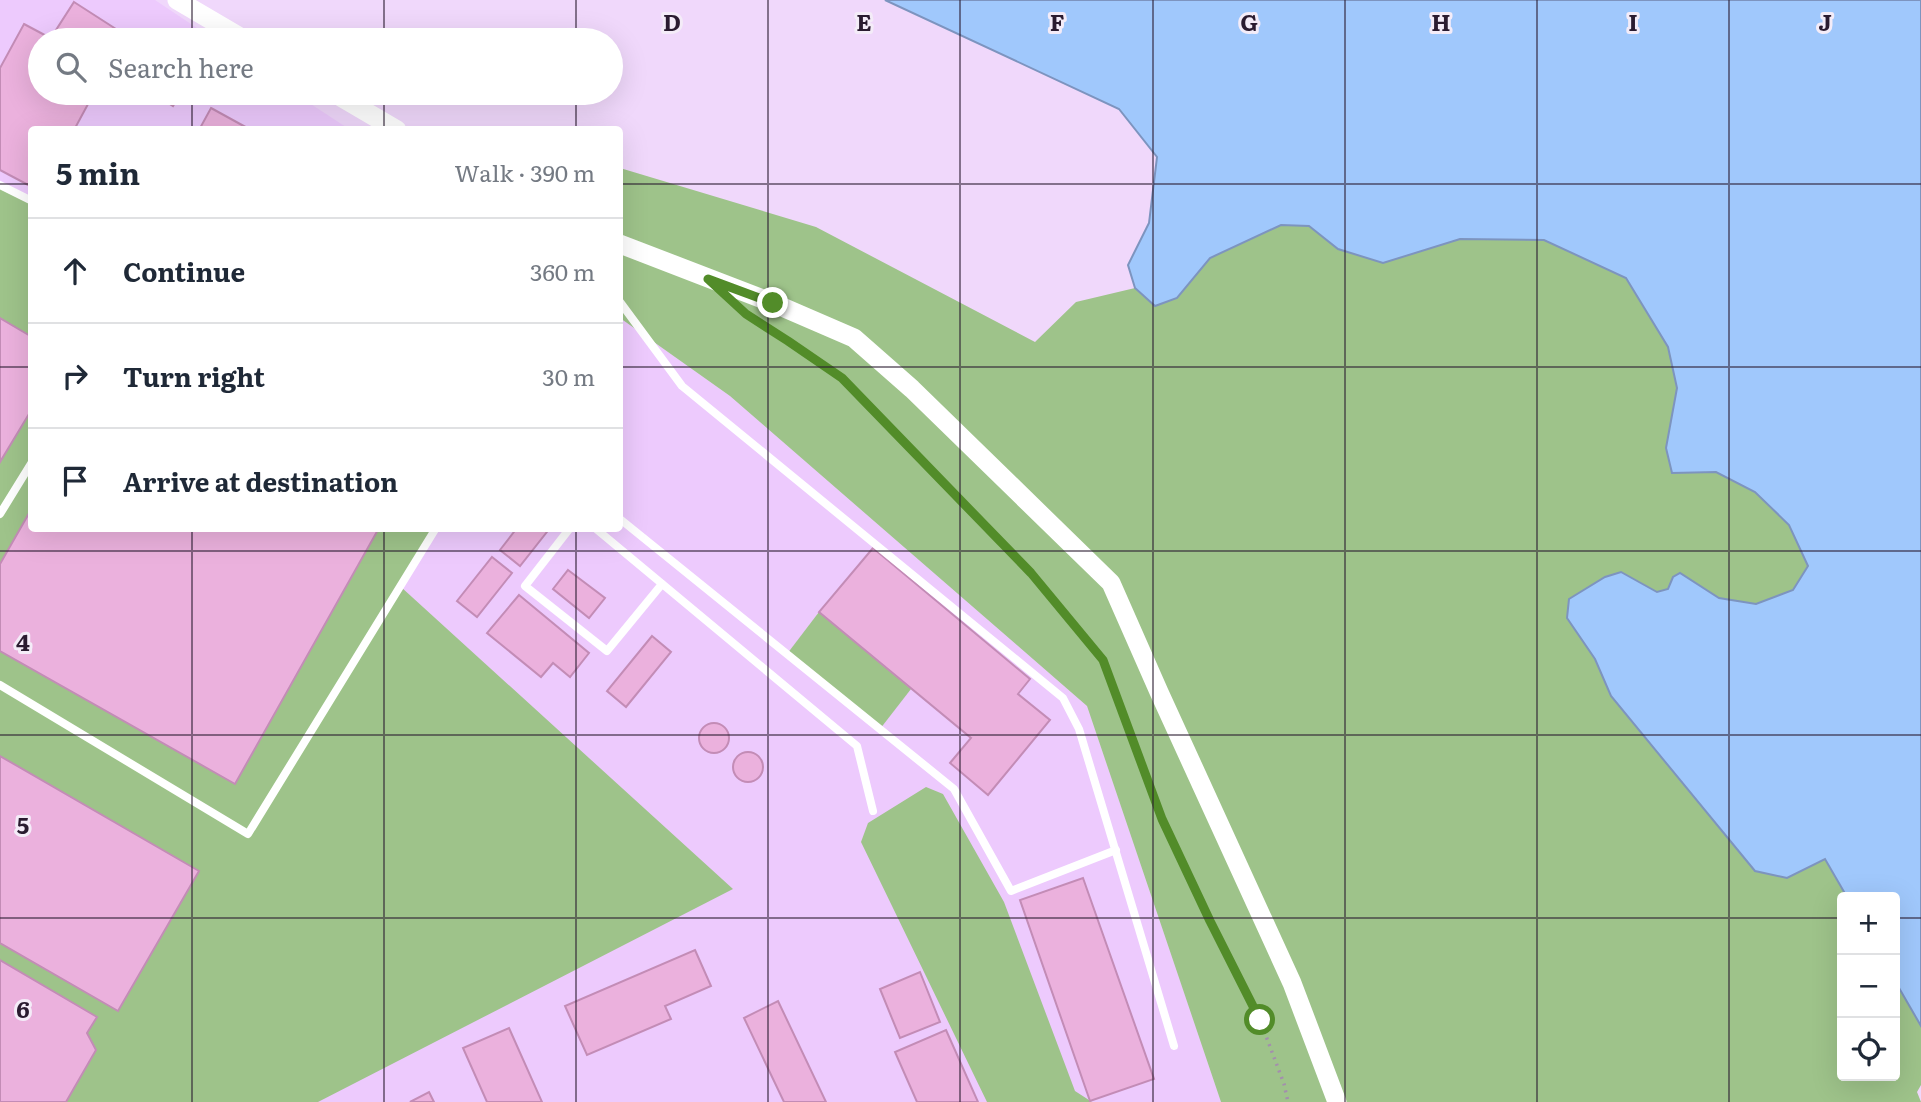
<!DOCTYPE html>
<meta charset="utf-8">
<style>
:root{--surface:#fff;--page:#f6f6f7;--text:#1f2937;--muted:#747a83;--line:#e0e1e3}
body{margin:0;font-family:Literata,serif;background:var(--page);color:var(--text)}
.controls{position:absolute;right:21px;bottom:21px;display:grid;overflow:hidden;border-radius:7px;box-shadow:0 7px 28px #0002}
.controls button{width:63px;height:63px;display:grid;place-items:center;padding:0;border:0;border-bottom:2px solid var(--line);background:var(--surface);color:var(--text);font:35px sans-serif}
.stop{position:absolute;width:21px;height:21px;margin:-16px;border:5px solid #528c29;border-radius:50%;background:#fff}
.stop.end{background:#528c29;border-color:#fff;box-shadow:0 2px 7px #0008}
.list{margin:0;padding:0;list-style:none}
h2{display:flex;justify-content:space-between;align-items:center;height:91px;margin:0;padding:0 28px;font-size:30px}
h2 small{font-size:23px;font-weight:400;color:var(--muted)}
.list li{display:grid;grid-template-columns:46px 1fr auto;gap:21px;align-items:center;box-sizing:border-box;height:105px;padding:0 28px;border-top:2px solid var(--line)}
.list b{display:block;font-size:26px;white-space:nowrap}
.list em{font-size:23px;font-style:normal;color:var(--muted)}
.icon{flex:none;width:38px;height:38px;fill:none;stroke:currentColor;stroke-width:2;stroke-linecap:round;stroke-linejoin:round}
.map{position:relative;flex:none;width:1921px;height:1102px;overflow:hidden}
.search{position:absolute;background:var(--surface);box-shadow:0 7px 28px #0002;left:28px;top:28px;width:595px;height:77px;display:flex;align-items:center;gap:18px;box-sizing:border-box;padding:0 24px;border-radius:38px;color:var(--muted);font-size:26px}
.panel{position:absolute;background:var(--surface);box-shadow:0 7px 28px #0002;left:28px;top:126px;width:595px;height:406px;border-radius:7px}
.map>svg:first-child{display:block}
.built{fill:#edcafd}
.green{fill:#9ec38a}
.water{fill:#a0c8fc;stroke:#7d94bf;stroke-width:2}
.building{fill:#ebb1dd;stroke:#c38cb6;stroke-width:2}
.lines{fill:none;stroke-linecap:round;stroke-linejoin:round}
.path{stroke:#a38fad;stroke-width:3.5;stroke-dasharray:2 5;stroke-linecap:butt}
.service{stroke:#fff;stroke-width:8}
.tertiary{stroke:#fff;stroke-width:19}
.route{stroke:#528c29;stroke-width:9}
.grid{fill:none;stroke:#2a1b30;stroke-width:2;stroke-opacity:0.55}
.grid-label{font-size:23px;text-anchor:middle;font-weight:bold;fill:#2a1b30;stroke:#f4ecf8;stroke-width:6;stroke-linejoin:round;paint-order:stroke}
</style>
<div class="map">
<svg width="1921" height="1102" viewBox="0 0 1921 1102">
<rect width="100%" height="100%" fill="#f0d8fb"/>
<path class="built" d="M0 0H155L215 40H40V93H294L349 129 32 130V528H620V318L730 396 1087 706 1221 1102H0Z"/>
<g class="green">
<path d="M620 168 816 227 1035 342 1076 302 1135 288 1155 306 1177 298 1209 258 1281 225 1309 226 1338 249 1383 263 1460 239 1544 240 1626 278 1668 347 1677 388 1716 472 1755 492 1789 525 1808 566 1793 590 1756 604 1719 598 1680 573 1673 577 1668 589 1657 592 1638 581 1567 618 1595 659 1611 696 1825 859 1847 897H1842V1076H1895V981L1921 1026V1085L1917 1092 1921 1102H1221L1087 706 730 396 620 318Z"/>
<path d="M0 185 31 201 32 528 436 529 401 587 733 889 318 1102H0Z"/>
<path d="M819 612 911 689 880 729 787 654Z"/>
<path d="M926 787 943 794 1004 902 1075 1091 1092 1102H987L861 842 868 823Z"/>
</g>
<path class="water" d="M885 0H1921V1026L1895 981V897H1847L1825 859 1787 878 1755 871 1611 696 1595 659 1567 618 1569 599 1605 577 1621 572 1657 592 1668 589 1673 577 1680 573 1719 598 1756 604 1793 590 1808 566 1789 525 1755 492 1716 472 1672 473 1666 448 1677 388 1668 347 1626 278 1544 240 1460 239 1383 263 1338 249 1309 226 1281 225 1210 258 1177 298 1155 306 1135 288 1128 265 1149 223 1157 157 1119 109Z"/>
<g class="building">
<path d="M74 2 133 40H72L56 30Z"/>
<path d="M24 24 54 40H40V93H94L74 130H32V187L0 170V68Z"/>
<path d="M153 93H181L173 106Z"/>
<path d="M211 108 251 130H199Z"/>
<path d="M0 318 32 337V409L0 462Z"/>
<path d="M32 508V528H379L235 784 0 651V564Z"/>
<path d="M517 528H550L520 566 500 550Z"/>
<path d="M873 548 1030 679 1018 694 1050 720 988 795 950 763 971 738 819 612Z"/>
<path d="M492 557 512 573 477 617 457 601Z"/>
<path d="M568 570 605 598 589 618 553 589Z"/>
<path d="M519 595 589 653 570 677 553 663 541 677 487 633Z"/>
<path d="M652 636 671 652 626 707 607 691Z"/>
<circle cx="714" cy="738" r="15"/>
<circle cx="748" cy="767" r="15"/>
<path d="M0 756 199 871 118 1011 0 943Z"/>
<path d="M1083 878 1154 1079 1090 1101 1020 900Z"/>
<path d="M695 950 711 986 665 1006 671 1019 587 1055 565 1006Z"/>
<path d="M0 960 97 1017 87 1033 96 1050 66 1102H0Z"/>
<path d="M920 972 940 1022 900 1038 880 989Z"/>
<path d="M778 1001 826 1102H784L744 1018Z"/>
<path d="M509 1028 542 1102H487L463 1048Z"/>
<path d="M946 1030 978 1102H917L895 1052Z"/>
<path d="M429 1092 434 1102H410Z"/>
</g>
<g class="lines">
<path class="path" d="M742 311 842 378 1032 573 1103 660 1162 819 1210 921 1260 1020 1284 1084 1288 1102"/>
<g class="service">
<path d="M0 185 32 201"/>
<path d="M620 302 682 386 1063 698 1079 729 1174 1046"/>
<path d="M0 514 32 462"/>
<path d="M620 519 954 789 1011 891 1116 850"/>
<path d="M570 528 525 586 607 651 662 584"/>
<path d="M595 528 857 746 873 811"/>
<path d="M0 685 248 834 436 528"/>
</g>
<g class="tertiary">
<path d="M177 0 245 40"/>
<path d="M334 93 397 130"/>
<path d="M620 244 773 303 854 338 912 389 1111 583 1159 692 1292 983 1337 1102"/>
</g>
</g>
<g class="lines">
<path class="route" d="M773 303 708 279 746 314 788 341 842 378 1031 573 1103 660 1162 819 1210 921 1260 1020"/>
</g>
<path class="grid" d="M192 0V40M384 0V40M576 0V40M768 0V1102M960 0V1102M1153 0V1102M1345 0V1102M1537 0V1102M1729 0V1102M192 93V130M384 93V130M576 93V130M0 184H32M620 184H1921M0 367H32M620 367H1921M192 528V1102M384 528V1102M576 528V1102M0 551H1921M0 735H1921M0 918H1842M1895 918H1921"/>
<g class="grid-label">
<text x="672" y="31">D</text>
<text x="864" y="31">E</text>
<text x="1057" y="31">F</text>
<text x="1249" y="31">G</text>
<text x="1441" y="31">H</text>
<text x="1633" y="31">I</text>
<text x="1825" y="31">J</text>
<text x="23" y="651">4</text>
<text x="23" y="834">5</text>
<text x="23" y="1018">6</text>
</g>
</svg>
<div class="controls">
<button>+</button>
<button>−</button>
<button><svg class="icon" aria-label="locate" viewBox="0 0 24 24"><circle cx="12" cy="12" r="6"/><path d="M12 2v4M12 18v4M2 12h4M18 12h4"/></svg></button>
</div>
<div class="stop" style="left:1260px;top:1020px"></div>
<div class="stop end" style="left:773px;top:303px"></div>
<div class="search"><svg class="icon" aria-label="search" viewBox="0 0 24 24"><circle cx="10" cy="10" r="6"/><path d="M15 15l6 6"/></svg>Search here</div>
<section class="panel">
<h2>5 min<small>Walk · 390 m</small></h2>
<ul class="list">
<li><svg class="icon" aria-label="ahead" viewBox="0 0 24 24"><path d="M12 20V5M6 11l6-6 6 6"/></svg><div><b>Continue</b></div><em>360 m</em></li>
<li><svg class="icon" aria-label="right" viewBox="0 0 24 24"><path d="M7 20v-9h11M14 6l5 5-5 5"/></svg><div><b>Turn right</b></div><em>30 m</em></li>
<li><svg class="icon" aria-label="arrive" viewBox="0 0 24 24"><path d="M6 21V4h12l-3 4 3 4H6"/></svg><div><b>Arrive at destination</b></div></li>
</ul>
</section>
</div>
